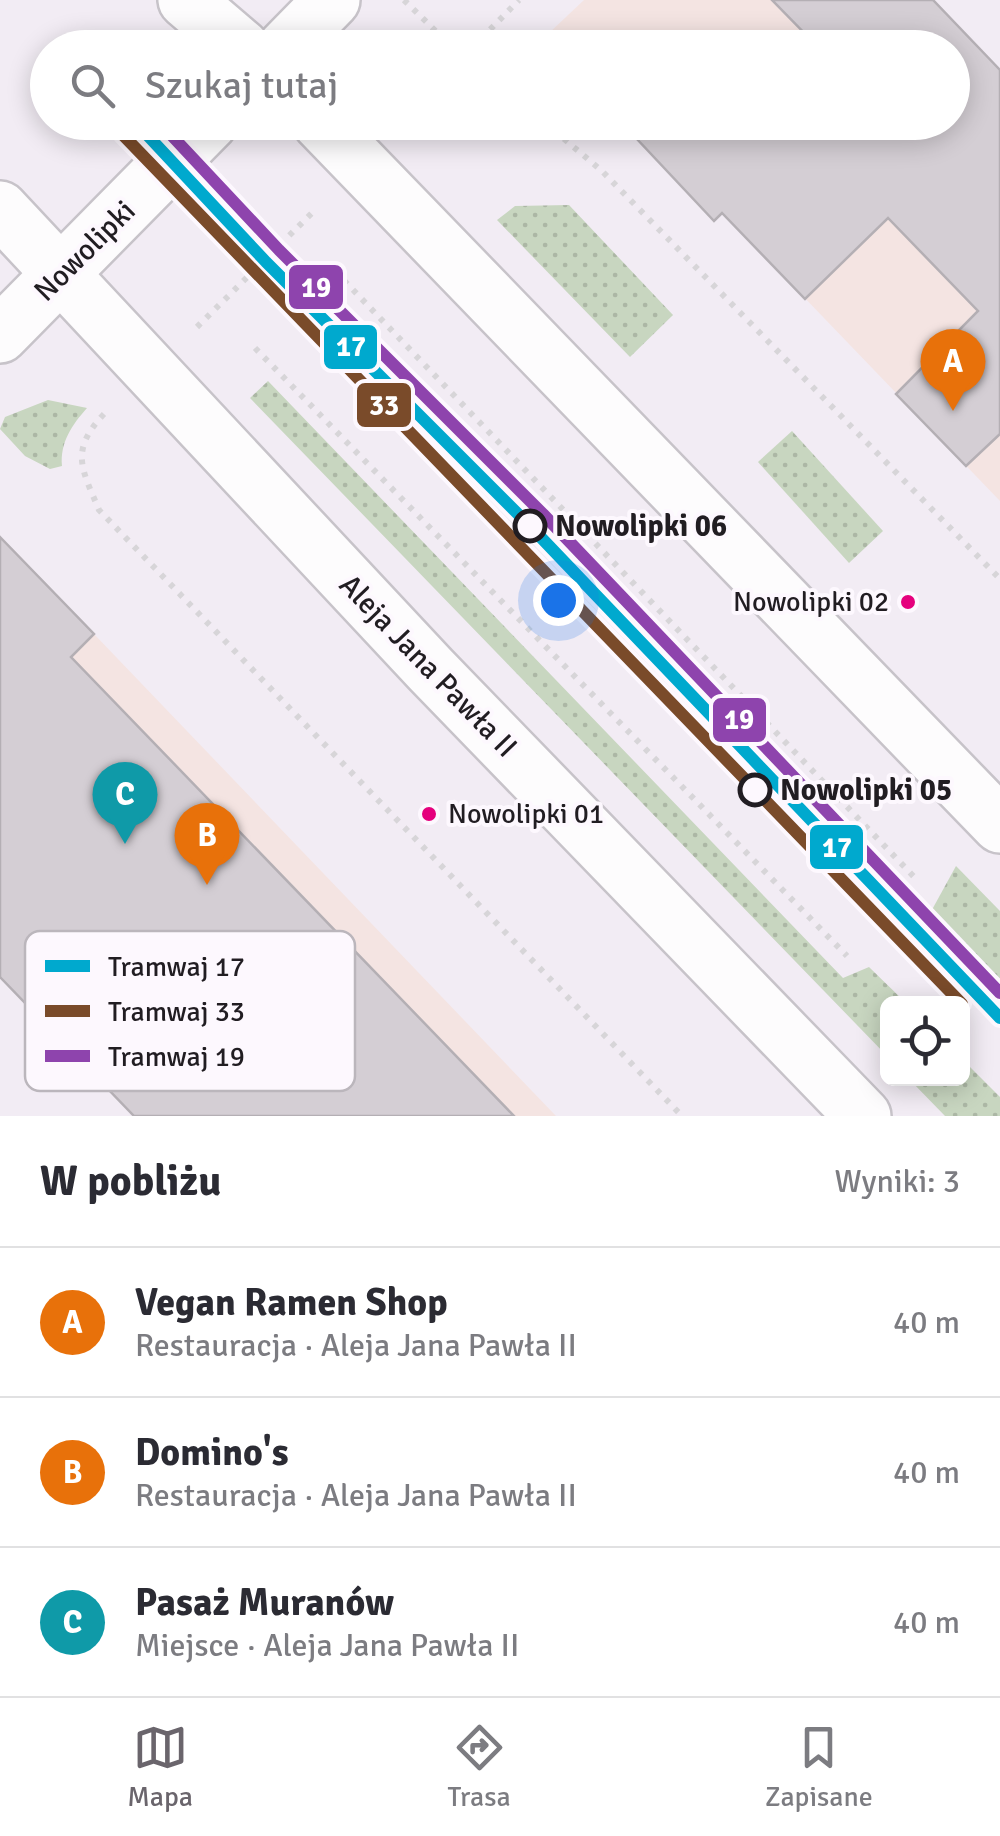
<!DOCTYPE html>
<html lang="pl">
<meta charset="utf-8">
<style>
:root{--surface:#fff;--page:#f2f2f3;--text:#2b2b33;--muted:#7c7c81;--line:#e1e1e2;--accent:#6a656c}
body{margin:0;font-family:Signika,sans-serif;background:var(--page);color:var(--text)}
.controls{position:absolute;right:30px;bottom:30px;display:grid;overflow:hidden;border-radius:15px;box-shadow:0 5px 25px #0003}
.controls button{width:90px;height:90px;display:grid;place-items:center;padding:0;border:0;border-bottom:2px solid var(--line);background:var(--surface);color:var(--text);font:50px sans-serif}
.you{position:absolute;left:558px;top:600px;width:35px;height:35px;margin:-25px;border:8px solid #fff;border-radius:50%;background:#1a73e8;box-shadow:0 0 0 15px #1a73e833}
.badge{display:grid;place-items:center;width:65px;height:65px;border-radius:50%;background:var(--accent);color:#fff;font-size:32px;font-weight:700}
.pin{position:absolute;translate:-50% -82px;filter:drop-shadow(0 2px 5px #0008)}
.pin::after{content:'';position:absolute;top:52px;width:35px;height:30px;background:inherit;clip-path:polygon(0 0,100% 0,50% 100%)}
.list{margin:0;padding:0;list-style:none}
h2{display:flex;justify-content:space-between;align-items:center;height:130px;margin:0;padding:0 40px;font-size:42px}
h2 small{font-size:32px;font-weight:400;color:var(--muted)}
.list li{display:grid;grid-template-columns:65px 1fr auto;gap:30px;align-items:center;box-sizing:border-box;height:150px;padding:0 40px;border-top:2px solid var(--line)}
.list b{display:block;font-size:38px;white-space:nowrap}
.list p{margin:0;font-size:32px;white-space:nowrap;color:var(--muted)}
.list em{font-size:32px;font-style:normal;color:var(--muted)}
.icon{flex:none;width:55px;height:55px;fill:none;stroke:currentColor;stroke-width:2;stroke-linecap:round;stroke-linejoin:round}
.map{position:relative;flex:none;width:1000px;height:1116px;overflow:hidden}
.search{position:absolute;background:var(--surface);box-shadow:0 5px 25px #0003;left:30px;right:30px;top:30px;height:110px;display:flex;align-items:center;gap:25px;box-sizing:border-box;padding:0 35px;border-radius:55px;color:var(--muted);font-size:38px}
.sheet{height:580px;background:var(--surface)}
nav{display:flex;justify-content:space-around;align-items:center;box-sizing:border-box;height:140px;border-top:2px solid var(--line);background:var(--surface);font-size:28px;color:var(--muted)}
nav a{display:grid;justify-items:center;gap:5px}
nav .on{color:var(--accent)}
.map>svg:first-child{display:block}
.commercial{fill:#f4e4e2}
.green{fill:url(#green-dots)}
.building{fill:#d4ced4;stroke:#b4afb4;stroke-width:2.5}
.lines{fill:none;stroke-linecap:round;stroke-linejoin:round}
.street-casing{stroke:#c7c3c9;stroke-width:60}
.secondary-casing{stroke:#c7c3c9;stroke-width:60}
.path{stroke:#d7d5d8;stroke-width:6;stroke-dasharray:5 8;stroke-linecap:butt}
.street{stroke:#fdfcfd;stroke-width:55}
.secondary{stroke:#fdfcfd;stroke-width:55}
.tram-1-casing{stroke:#fdf8fe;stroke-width:20}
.tram-2-casing{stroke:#fdf8fe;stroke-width:20}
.tram-3-casing{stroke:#fdf8fe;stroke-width:20}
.tram-1{stroke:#00a9ce;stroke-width:12}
.tram-2{stroke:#7a4b2a;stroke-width:12}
.tram-3{stroke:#8e44ad;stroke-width:12}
.stop-dot{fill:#fdf8fe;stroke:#211d22;stroke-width:5}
.bus-dot{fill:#e5007d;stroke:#fdf8fe;stroke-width:4}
.labels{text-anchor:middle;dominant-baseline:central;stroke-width:8;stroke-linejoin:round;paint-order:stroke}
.bus-label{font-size:28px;fill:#211d22;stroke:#fdf8fe;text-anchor:end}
.street-label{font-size:30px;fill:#211d22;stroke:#fdf8fe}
.stop-label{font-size:30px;font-weight:bold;fill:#211d22;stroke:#fdf8fe;text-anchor:start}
.key{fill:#fdf8fe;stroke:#bbb6bc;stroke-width:2.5}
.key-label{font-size:28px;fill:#211d22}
.line-badge{stroke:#fdf8fe;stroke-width:4}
.badge-label{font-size:28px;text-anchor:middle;font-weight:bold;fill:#fff}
</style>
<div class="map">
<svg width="1000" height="1116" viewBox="0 0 1000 1116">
<defs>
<pattern id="green-dots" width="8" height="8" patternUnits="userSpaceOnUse" patternTransform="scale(2.5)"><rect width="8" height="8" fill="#c8d6c0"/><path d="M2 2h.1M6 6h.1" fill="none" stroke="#acb7a5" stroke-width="1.8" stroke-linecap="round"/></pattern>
</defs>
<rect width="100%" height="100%" fill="#f2ecf4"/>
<g class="commercial">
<path d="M584 0H831L878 47 563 48 549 33Z"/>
<path d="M629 122 1000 233V501L723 213 714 221 691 197 693 194 624 127Z"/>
<path d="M12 548 94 634 556 1116H294L0 560Z"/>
</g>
<g class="green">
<path d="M569 205 673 315 630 357 497 220 515 206Z"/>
<path d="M268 381 843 978 869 967 906 1003 888 1004 887 1056 250 398Z"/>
<path d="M48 400 87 408C72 425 60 442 62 466L50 469 25 456 0 429 5 417Z"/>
<path d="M792 431 883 531 849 563 758 462Z"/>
<path d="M956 866 1000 911V990L928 917Z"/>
<path d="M963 1060 1000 1097V1116H945L909 1079 962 1078Z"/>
</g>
<g class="building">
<path d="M772 0H933L1000 70V434L966 466 896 394 978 311 888 218 805 299 722 213 714 221 621 122H952V48H819Z"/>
<path d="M0 537 94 634 71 657 514 1116H134L0 977Z"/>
</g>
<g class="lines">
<g class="street-casing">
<g id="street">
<path d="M285 48 332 0"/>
<path d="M0 335 210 122"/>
</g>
</g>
<g class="secondary-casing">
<g id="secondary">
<path d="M186 0 242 48"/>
<path d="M320 122 1000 825"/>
<path d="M0 209 431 670 863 1116"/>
</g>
</g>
<g class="path">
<path d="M404 0 453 48"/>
<path d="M472 48 519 0"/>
<path d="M544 122 602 171 1000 579"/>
<path d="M335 271 918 881"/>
<path d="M197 327 316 209"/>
<path d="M255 348 847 956"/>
<path d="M104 414C69 451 82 469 99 510L682 1116"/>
</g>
<use href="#street" class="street"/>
<use href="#secondary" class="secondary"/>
<g class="tram-1-casing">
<path id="tram-1" d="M135 122 266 262 530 526 1000 1018"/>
</g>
<g class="tram-2-casing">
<path id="tram-2" d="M122 134 962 1004"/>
</g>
<g class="tram-3-casing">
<path id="tram-3" d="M159 122 279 250 543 514 1000 993"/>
</g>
<use href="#tram-1" class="tram-1"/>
<use href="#tram-2" class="tram-2"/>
<use href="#tram-3" class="tram-3"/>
</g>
<g class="stop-dot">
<circle cx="530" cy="526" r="15"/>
<circle cx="755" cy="790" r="15"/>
</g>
<g class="bus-dot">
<circle cx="908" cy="602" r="9"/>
<circle cx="429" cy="814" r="9"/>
</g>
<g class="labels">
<g class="bus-label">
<text x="889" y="602">Nowolipki 02</text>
<text x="448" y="814" text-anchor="start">Nowolipki 01</text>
</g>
<g class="street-label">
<text transform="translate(85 251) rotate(-45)">Nowolipki</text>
<text transform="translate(428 666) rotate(46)">Aleja Jana Pawła II</text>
</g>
<g class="stop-label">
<text x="555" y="526">Nowolipki 06</text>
<text x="780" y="790">Nowolipki 05</text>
</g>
</g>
<rect x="25" y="931" width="330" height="160" rx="15" class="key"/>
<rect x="45" y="960" width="45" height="12" fill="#00a9ce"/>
<rect x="45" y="1005" width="45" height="12" fill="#7a4b2a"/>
<rect x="45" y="1050" width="45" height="12" fill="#8e44ad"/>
<g class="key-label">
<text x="108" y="976">Tramwaj 17</text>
<text x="108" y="1021">Tramwaj 33</text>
<text x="108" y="1066">Tramwaj 19</text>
</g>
<g class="line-badge">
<rect x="287" y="263" width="58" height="48" rx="10" fill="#8e44ad"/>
<rect x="322" y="323" width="57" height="48" rx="10" fill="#00a9ce"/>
<rect x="355" y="381" width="58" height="48" rx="10" fill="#7a4b2a"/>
<rect x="711" y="696" width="57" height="48" rx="10" fill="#8e44ad"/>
<rect x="808" y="823" width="57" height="48" rx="10" fill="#00a9ce"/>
</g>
<g class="badge-label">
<text x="316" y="297">19</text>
<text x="351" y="356">17</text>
<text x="384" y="415">33</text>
<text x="739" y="729">19</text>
<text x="837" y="857">17</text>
</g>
</svg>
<div class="controls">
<button><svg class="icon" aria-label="locate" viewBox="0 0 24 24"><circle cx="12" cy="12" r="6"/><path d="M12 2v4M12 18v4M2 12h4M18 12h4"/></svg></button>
</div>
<div class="you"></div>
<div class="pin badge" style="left:953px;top:411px;background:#e8710a">A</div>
<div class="pin badge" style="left:207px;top:885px;background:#e8710a">B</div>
<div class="pin badge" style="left:125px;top:844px;background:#0f9aa8">C</div>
<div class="search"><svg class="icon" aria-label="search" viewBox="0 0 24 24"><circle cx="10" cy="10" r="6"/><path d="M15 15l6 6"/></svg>Szukaj tutaj</div>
</div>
<section class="sheet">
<h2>W pobliżu<small>Wyniki: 3</small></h2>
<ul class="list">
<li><span class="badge" style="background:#e8710a">A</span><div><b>Vegan Ramen Shop</b><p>Restauracja · Aleja Jana Pawła II</p></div><em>40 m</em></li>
<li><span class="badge" style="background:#e8710a">B</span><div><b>Domino's</b><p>Restauracja · Aleja Jana Pawła II</p></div><em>40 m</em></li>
<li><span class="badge" style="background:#0f9aa8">C</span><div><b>Pasaż Muranów</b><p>Miejsce · Aleja Jana Pawła II</p></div><em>40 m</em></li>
</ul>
</section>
<nav>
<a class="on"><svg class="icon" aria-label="map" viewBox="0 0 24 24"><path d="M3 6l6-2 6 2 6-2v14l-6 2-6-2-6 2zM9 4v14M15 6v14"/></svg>Mapa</a>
<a><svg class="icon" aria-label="directions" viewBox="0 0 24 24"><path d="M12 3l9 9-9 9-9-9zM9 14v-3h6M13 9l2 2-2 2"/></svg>Trasa</a>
<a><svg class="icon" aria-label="saved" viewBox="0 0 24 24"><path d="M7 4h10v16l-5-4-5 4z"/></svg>Zapisane</a>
</nav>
